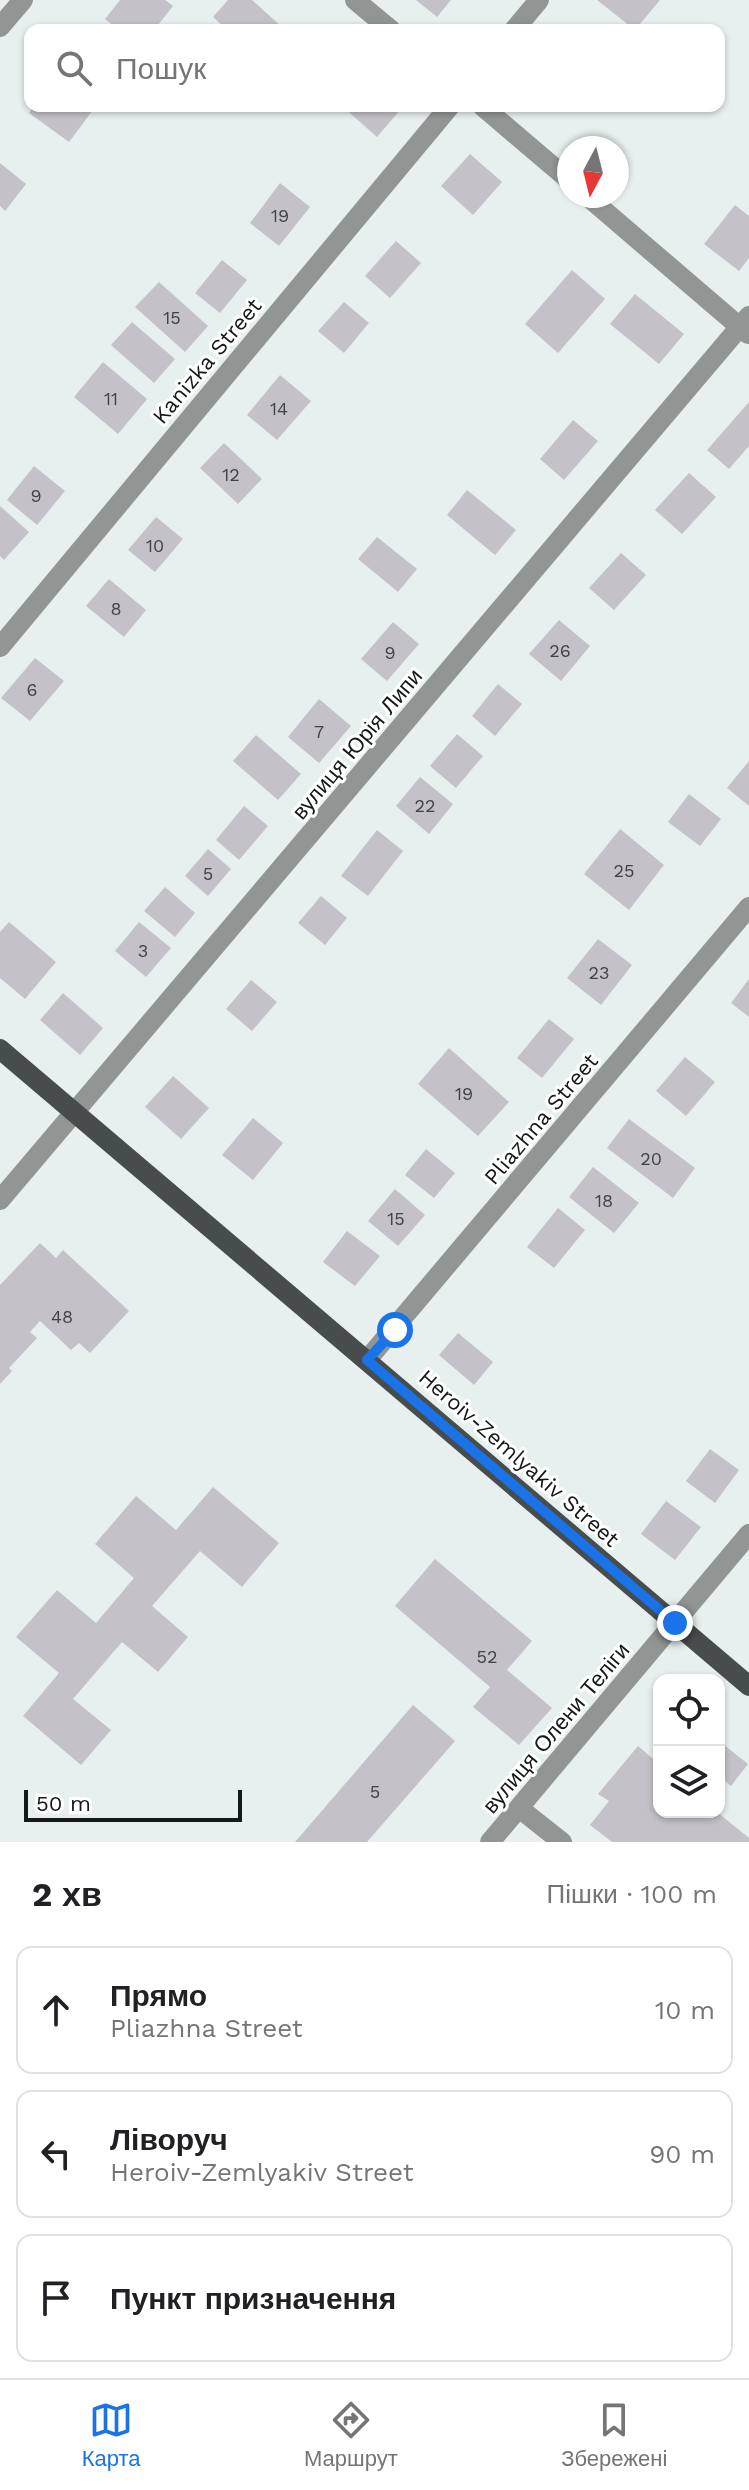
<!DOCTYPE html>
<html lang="uk">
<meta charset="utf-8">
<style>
:root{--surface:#fff;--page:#f2f2f2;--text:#202124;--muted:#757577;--line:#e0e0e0;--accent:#1a73e8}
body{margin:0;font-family:"Work Sans",sans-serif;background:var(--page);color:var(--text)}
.controls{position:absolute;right:24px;bottom:24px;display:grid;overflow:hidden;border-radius:16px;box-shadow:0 2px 6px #0004}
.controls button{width:72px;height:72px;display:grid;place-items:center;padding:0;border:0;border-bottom:2px solid var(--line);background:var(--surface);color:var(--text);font:40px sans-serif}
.compass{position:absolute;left:557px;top:136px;width:72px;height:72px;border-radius:50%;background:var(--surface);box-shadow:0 2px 6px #0004;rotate:187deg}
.scale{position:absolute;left:24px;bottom:20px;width:218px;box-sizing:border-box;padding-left:8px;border:4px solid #161919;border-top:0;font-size:22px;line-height:28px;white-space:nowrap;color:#161919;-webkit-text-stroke:6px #fff;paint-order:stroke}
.stop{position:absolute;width:24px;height:24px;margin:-18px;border:6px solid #1a73e8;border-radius:50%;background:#fff}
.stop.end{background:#1a73e8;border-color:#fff;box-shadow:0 2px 8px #0008}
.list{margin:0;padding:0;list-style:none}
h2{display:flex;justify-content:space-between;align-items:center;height:104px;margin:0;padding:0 32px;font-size:34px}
h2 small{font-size:26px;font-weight:400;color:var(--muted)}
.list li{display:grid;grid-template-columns:52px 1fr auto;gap:24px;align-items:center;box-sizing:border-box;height:128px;margin:0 16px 16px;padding:0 16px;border:2px solid var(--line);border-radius:16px}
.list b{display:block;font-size:30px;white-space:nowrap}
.list p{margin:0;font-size:26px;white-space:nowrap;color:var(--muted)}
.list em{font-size:26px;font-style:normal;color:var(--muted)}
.icon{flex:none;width:44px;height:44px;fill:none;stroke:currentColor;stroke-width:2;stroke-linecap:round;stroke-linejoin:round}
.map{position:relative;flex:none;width:749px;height:1842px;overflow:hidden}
.search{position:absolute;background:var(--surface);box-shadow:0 2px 6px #0004;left:24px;right:24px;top:24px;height:88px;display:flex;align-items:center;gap:20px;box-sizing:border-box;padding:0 28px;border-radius:16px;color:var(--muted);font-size:30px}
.sheet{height:536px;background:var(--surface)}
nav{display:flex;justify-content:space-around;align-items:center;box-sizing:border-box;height:112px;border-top:2px solid var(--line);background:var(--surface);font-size:22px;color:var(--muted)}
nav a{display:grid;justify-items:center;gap:4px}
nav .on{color:var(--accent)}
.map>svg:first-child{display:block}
.building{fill:#c4c2c8}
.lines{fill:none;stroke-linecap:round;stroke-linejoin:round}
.minor{stroke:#919594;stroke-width:20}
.major{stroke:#474d4c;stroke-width:20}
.route{stroke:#1a73e8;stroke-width:10}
.labels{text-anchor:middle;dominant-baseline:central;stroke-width:6;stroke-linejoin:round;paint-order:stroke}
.number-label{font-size:18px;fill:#424345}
.street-label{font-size:22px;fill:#161919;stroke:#fff}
</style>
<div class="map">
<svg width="749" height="1842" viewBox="0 0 749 1842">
<rect width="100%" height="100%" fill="#e8f0ef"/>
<g class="building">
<path d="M120 0H165L173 6 154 30H119L105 19Z"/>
<path d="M228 0H252L282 27 280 30H227L213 17Z"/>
<path d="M416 0H451L437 17Z"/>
<path d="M597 0H660L635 30Z"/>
<path d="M34 106H88L93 110 69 142 29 113Z"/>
<path d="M342 106H397L401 109 377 137Z"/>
<path d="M470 154 502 182 473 215 441 186Z"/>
<path d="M0 163 26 184 5 211 0 206Z"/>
<path d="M280 183 310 207 279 246 250 223Z"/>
<path d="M735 205 749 216V258L739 271 704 244Z"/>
<path d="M396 241 421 263 390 298 365 276Z"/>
<path d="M222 260 247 280 220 313 195 293Z"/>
<path d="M572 270 605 299 558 353 525 324Z"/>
<path d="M159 282 208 326 185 352 135 307Z"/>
<path d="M635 294 684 334 659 364 610 324Z"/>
<path d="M344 302 369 323 344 353 318 331Z"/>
<path d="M132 322 175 359 154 383 111 345Z"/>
<path d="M103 362 147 399 118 434 74 397Z"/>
<path d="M280 375 311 401 277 440 247 415Z"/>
<path d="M749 402V446L729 469 707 450Z"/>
<path d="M573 420 598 441 564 480 540 459Z"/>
<path d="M224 443 262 479 238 504 200 468Z"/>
<path d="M34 466 65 491 37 525 7 500Z"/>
<path d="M689 473 716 497 682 534 655 510Z"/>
<path d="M467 490 516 530 495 555 447 515Z"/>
<path d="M0 506 29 532 4 560 0 556Z"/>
<path d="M156 517 183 539 155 572 128 550Z"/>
<path d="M377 537 417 569 398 592 358 559Z"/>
<path d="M621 553 646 575 614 610 589 588Z"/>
<path d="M109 579 146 610 124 637 86 606Z"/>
<path d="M559 620 590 646 561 681 529 654Z"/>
<path d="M393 622 419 644 387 681 361 659Z"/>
<path d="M35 658 64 681 30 721 1 698Z"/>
<path d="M498 684 522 704 495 736 472 716Z"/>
<path d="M319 699 351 726 319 763 288 737Z"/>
<path d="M457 734 483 756 456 788 430 766Z"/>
<path d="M256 735 301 774 278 800 233 761Z"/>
<path d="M749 761V806L727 788Z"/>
<path d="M420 777 453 804 429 834 396 806Z"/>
<path d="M689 794 721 819 700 846 668 822Z"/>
<path d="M244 806 268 826 239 860 216 840Z"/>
<path d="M620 829 664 865 629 910 584 874Z"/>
<path d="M377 830 403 851 368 896 341 876Z"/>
<path d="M208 849 231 869 208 896 185 876Z"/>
<path d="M165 887 195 913 175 937 144 911Z"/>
<path d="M321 896 347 918 325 945 298 923Z"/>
<path d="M9 922 56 962 25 999 0 978V932Z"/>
<path d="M139 922 171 948 146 977 115 951Z"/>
<path d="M598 939 632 965 601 1005 567 978Z"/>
<path d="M749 979V1017L731 1003Z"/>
<path d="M251 980 277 1002 252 1031 226 1009Z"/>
<path d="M63 993 103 1028 80 1055 40 1020Z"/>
<path d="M549 1019 574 1039 542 1078 517 1058Z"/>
<path d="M449 1048 509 1102 478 1136 418 1084Z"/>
<path d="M685 1057 715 1082 686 1116 656 1091Z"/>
<path d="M173 1076 209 1108 181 1139 145 1107Z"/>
<path d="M253 1118 283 1143 253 1180 222 1155Z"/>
<path d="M629 1119 695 1168 673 1198 607 1148Z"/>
<path d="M426 1149 455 1173 434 1198 405 1175Z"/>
<path d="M593 1167 639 1203 614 1233 569 1197Z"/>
<path d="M395 1189 425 1215 398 1246 368 1221Z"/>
<path d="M558 1208 585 1230 554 1268 527 1247Z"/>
<path d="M347 1231 380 1256 355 1286 323 1262Z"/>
<path d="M40 1243 56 1258 63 1250 129 1311 90 1353 79 1343 71 1350 40 1321 30 1332 37 1338 9 1368 12 1371 0 1384V1285Z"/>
<path d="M458 1333 493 1362 474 1385 439 1355Z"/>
<path d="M710 1449 739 1470 715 1503 686 1481Z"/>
<path d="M213 1487 279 1543 242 1587 200 1551 152 1606 188 1637 158 1672 122 1642 73 1699 111 1730 81 1765 23 1716 59 1673 16 1637 57 1590 96 1623 134 1578 95 1544 136 1496 176 1530Z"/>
<path d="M666 1501 701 1527 675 1560 641 1534Z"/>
<path d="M435 1559 532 1641 507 1670 552 1708 519 1745 473 1707 490 1687 395 1606Z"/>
<path d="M413 1705 455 1741 367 1842H295Z"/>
<path d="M719 1741 748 1764 731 1786 719 1776Z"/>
<path d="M638 1746 659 1764V1812H717L749 1838V1842H612L590 1825 609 1801 598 1794Z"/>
</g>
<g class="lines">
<g class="minor">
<path d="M355 0 391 30"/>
<path d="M0 27 23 0"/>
<path d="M514 30 539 0"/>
<path d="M482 106 569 180"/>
<path d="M587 196 748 334"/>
<path d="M0 647 450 106"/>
<path d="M0 1200 749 316"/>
<path d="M367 1360 749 907"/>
<path d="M519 1808 562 1842"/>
<path d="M490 1842 749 1534"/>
</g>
<path class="major" d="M0 1049 749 1686"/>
</g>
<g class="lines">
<path class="route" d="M395 1330 367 1360 675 1623"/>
</g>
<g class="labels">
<g class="number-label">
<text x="280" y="215">19</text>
<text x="172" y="317">15</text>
<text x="111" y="398">11</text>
<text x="279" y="408">14</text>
<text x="231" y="474">12</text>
<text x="36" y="495">9</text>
<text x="155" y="545">10</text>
<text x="116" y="608">8</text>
<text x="560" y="650">26</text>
<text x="390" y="652">9</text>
<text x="32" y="689">6</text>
<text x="319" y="731">7</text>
<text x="425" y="805">22</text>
<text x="624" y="870">25</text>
<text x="208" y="873">5</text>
<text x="143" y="950">3</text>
<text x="599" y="972">23</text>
<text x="464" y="1093">19</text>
<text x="651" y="1158">20</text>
<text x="604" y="1200">18</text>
<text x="396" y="1218">15</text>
<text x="62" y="1316">48</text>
<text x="487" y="1656">52</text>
<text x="375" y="1791">5</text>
</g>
<g class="street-label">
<text transform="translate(207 361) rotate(-50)">Kanizka Street</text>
<text transform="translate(357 744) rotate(-50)">вулиця Юрія Липи</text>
<text transform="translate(541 1119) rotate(-50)">Pliazhna Street</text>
<text transform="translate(519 1458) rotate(41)">Heroiv-Zemlyakiv Street</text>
<text transform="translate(556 1728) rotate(-50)">вулиця Олени Теліги</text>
</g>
</g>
</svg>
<div class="controls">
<button><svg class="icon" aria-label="locate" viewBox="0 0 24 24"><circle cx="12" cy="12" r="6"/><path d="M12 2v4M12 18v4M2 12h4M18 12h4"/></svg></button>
<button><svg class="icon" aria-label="layers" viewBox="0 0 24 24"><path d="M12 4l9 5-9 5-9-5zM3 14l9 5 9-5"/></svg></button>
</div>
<svg class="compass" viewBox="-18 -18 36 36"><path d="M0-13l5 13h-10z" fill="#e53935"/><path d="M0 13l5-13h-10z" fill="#757577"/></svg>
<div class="scale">50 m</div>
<div class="stop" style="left:395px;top:1330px"></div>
<div class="stop end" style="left:675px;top:1623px"></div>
<div class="search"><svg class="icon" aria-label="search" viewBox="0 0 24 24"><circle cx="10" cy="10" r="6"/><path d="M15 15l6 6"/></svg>Пошук</div>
</div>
<section class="sheet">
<h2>2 хв<small>Пішки · 100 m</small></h2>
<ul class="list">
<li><svg class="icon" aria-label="ahead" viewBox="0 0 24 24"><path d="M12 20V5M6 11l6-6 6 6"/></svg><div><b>Прямо</b><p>Pliazhna Street</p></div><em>10 m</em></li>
<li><svg class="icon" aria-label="left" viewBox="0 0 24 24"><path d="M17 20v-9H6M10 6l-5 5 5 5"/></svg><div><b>Ліворуч</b><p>Heroiv-Zemlyakiv Street</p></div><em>90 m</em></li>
<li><svg class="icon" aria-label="arrive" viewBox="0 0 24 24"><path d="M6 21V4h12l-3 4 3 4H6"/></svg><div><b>Пункт призначення</b></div></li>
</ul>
</section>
<nav>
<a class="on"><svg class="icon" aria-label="map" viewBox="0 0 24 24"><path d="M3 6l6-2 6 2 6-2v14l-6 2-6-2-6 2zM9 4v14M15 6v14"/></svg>Карта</a>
<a><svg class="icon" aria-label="directions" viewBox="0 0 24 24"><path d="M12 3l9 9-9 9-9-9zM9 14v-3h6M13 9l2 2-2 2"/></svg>Маршрут</a>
<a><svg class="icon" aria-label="saved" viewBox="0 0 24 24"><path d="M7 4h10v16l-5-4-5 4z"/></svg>Збережені</a>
</nav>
